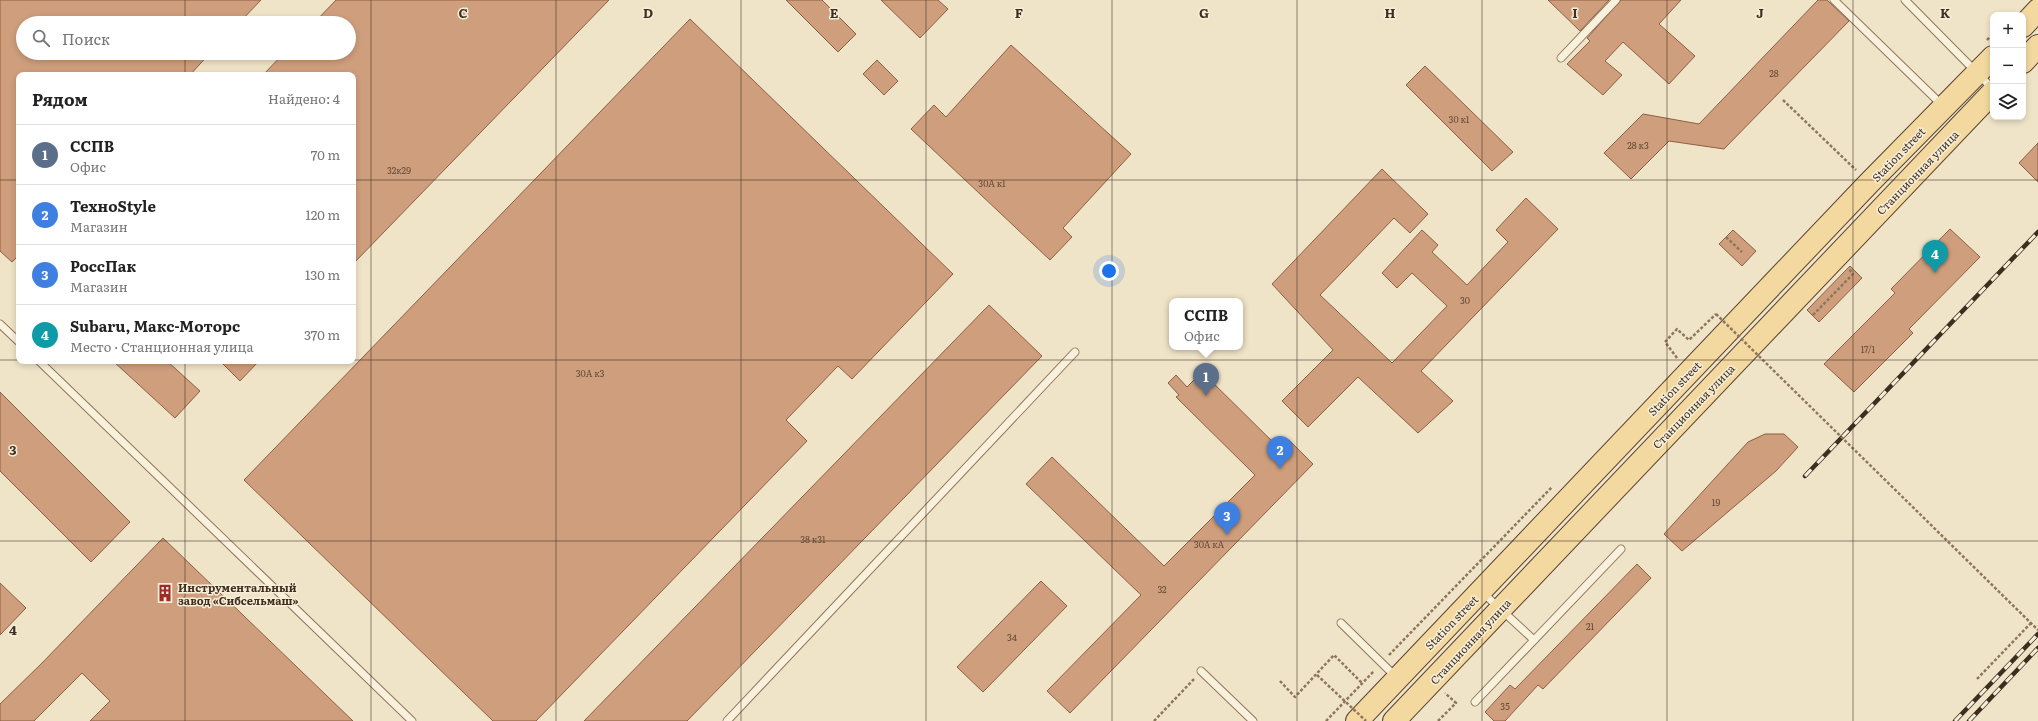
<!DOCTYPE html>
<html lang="ru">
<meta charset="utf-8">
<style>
:root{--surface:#fff;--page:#f6f6f6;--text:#222;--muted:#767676;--line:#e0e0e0;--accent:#9e2a2b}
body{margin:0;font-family:Literata,serif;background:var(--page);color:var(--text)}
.controls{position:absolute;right:12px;top:12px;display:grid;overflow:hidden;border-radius:8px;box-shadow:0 2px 6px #0003}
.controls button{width:36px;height:36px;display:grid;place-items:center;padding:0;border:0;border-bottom:1px solid var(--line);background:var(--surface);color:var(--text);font:20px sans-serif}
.you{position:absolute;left:1109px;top:271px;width:14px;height:14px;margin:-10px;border:3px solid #fff;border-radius:50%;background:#1a73e8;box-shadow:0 0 0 6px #1a73e833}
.badge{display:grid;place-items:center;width:26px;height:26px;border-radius:50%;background:var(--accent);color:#fff;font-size:13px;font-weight:700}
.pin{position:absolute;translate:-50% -33px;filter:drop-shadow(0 1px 2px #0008)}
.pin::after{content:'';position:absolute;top:21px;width:14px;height:12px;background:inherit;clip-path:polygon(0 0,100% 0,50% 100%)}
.popup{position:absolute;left:1169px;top:298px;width:74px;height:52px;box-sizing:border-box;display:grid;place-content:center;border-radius:8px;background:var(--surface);filter:drop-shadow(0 1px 3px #0005);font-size:13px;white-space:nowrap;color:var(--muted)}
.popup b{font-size:15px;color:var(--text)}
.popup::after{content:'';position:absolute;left:50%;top:100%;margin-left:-8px;border:8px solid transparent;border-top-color:var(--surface)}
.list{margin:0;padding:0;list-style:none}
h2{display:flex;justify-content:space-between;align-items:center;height:52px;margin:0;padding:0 16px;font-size:17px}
h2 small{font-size:13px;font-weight:400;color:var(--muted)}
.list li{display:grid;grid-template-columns:26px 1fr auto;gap:12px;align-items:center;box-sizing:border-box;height:60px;padding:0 16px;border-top:1px solid var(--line)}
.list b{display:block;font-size:15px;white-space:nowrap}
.list p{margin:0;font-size:13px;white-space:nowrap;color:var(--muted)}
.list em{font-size:13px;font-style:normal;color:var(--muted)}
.icon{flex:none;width:22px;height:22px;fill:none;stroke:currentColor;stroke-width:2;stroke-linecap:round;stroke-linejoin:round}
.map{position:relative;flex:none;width:2038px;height:721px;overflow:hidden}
.search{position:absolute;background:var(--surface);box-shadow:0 2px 6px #0003;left:16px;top:16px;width:340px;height:44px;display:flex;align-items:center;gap:10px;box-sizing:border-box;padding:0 14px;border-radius:22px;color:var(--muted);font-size:15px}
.panel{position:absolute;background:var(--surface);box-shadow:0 2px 6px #0003;left:16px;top:72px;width:340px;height:292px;border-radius:8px}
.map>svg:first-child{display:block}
.building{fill:#cf9f7d;stroke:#8d5f41}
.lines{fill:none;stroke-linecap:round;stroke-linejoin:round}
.lane-casing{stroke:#8d765c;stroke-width:9}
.primary-casing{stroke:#5b4430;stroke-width:24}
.path{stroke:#8d765c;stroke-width:2.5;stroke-dasharray:3 2;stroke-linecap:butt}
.lane{stroke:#faf1dc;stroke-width:7}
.primary{stroke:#f3d9a0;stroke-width:22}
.rail-casing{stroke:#3d2e20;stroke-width:4.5}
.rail{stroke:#f7eed8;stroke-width:3;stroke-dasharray:9;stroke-linecap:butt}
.path-bridge{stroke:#8d765c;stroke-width:2.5;stroke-dasharray:3 2;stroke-linecap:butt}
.grid{fill:none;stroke:#3d2e20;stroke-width:1;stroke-opacity:0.55}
.labels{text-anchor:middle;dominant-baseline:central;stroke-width:3;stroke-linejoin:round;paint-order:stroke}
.number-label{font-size:9px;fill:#624a37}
.street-label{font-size:11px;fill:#3d2e20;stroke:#f7eed8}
.poi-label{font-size:11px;font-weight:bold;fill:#3d2e20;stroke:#f7eed8;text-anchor:start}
.grid-label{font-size:13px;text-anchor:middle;font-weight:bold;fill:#3d2e20;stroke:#f7eed8;stroke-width:3;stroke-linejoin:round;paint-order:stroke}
</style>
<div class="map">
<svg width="2038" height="721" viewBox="0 0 2038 721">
<rect width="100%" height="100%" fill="#f0e4c8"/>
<g class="building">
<path d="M0 0H261L239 23H23V53H210L190 75H19V255L12 262 0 251Z"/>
<path d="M336 0H609L353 264V75H263L284 53H349V23H314Z"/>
<path d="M786 0H822L856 34 838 52Z"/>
<path d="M881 0H938L948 9 920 38Z"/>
<path d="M1548 0H1609L1580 31Z"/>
<path d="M1621 0H1681L1659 24 1695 56 1669 84 1623 42 1605 61 1622 75 1603 95 1567 64 1590 41 1587 38Z"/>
<path d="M1818 0H1827L1849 21 1724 149 1669 141 1631 179 1604 153 1643 114 1699 124Z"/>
<path d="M690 19 953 274 852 379 838 366 786 420 807 441 536 721H493L244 480Z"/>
<path d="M1011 45 1131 154 1063 228 1072 237 1050 260 911 129 934 105 946 117Z"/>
<path d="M877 60 898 81 884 95 863 74Z"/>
<path d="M1425 66 1513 152 1492 171 1406 85Z"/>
<path d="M2038 143V182L2019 163Z"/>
<path d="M1382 169 1428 214 1410 233 1394 218 1320 295 1392 363 1447 306 1412 273 1397 288 1382 273 1422 230 1438 245 1432 252 1467 285 1508 242 1496 230 1526 198 1558 229 1421 371 1453 401 1418 433 1358 377 1308 427 1282 401 1333 350 1272 284Z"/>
<path d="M1950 229 1980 257 1909 329 1913 333 1854 392 1824 364 1895 293 1891 289Z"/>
<path d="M1733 230 1756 251 1742 266 1719 244Z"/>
<path d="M1850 266 1862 278 1819 322 1807 310Z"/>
<path d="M989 305 1042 356 687 721H584Z"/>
<path d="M113 361H167L200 391 175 418Z"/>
<path d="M220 361H259L240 381Z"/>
<path d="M1202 372 1280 449 1289 440 1313 464 1070 713 1047 691 1141 595 1026 484 1052 457 1164 566 1255 475 1176 397 1179 395 1168 383 1176 375 1187 387Z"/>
<path d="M0 392 130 522 91 562 0 471Z"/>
<path d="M1765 434H1784L1798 447 1776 471 1682 551 1664 534 1748 442Z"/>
<path d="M163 538 353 721H90L110 701 82 673 34 721H0V704L42 663Z"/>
<path d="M1637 564 1651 578 1543 689 1538 685 1505 721H1494L1485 712 1510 685 1515 689Z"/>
<path d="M1041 581 1067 606 983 692 957 667Z"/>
<path d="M0 583 26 608 0 635Z"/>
</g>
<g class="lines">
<g class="lane-casing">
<g id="lane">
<path d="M1834 0 1942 105"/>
<path d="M1905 0 1993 89"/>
<path d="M1561 58 1616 0"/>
<path d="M0 324 19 342"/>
<path d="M39 361 412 721"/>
<path d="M1483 593 1534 640"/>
<path d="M1341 623 1396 677"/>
<path d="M1201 671 1253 721"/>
<path d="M1475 702 1621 549"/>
<path d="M727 721 1075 352"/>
</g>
</g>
<g class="primary-casing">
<g id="primary">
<path d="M2023 26 2038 10"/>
<path d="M2023 62 2038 46"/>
<path d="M1357 721 1869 183 1993 57"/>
<path d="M1394 721 1993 92"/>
</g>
</g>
<g class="path">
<path d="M1987 40 1993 34"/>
<path d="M1783 100 1856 170"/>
<path d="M1726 237 1742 252"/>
<path d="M1813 315 1853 274 1849 269"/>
<path d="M1677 358 1665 342 1677 329 1689 340 1716 314"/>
<path d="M1389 655 1552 487"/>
<path d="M1977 679 2031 623"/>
<path d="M1280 681 1295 697 1334 655 1362 683"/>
<path d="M1154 721 1195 678"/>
<path d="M1326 721 1374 671"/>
<path d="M1438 721 1456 703 1445 693"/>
</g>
<use href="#lane" class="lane"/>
<use href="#primary" class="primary"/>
<g class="rail-casing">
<g id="rail">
<path d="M1805 476 2038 232"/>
<path d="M1955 721 2038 634"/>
<path d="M1969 721 2038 648"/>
</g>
</g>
<use href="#rail" class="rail"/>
<g class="path-bridge">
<path d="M1716 314 2038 630"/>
<path d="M1317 675 1366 721"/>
</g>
</g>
<path class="grid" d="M185 0V23M371 0V721M556 0V721M741 0V721M926 0V721M1112 0V721M1297 0V721M1482 0V721M1667 0V721M1853 0V721M185 53V75M0 180H19M353 180H2038M0 360H19M353 360H2038M185 361V721M0 541H2038"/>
<defs>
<g id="building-bare" transform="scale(1.38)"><path d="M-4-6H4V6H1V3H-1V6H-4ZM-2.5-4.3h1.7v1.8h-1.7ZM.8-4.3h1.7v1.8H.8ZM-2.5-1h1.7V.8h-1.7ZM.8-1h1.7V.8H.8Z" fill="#9e2a2b" stroke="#f7eed8" stroke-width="2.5" paint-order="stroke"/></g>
</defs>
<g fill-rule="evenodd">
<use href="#building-bare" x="165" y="593"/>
</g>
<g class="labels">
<g class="number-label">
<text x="1774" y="73">28</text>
<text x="1459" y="119">30 к1</text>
<text x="1638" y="145">28 к3</text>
<text x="399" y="170">32к29</text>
<text x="992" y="183">30А к1</text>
<text x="1465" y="300">30</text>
<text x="1868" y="349">17/1</text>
<text x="590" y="373">30А к3</text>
<text x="1716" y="502">19</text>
<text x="813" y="539">38 к31</text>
<text x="1209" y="544">30А кА</text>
<text x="1162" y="589">32</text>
<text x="1590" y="626">21</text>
<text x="1012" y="637">34</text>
<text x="1505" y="706">35</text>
</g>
<g class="street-label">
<text transform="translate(1898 154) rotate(-46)">Station street</text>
<text transform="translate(1917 172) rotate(-46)">Станционная улица</text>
<text transform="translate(1674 388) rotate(-46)">Station street</text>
<text transform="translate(1693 406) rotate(-46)">Станционная улица</text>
<text transform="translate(1451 622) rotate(-46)">Station street</text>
<text transform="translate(1470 641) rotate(-47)">Станционная улица</text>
</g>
<g class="poi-label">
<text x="178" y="587">Инструментальный<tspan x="178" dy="13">завод «Сибсельмаш»</tspan></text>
</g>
</g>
<g class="grid-label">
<text x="463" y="18">C</text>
<text x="648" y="18">D</text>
<text x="834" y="18">E</text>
<text x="1019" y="18">F</text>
<text x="1204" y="18">G</text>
<text x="1390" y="18">H</text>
<text x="1575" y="18">I</text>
<text x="1760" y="18">J</text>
<text x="1945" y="18">K</text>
<text x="13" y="455">3</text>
<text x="13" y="635">4</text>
</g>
</svg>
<div class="controls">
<button>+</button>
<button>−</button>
<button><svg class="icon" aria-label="layers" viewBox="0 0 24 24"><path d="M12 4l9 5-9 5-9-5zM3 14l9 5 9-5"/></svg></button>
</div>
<div class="you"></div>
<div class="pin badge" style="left:1206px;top:396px;background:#5c6f8a">1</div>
<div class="popup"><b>ССПВ</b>Офис</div>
<div class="pin badge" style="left:1280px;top:469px;background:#3f7fe0">2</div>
<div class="pin badge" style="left:1227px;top:535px;background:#3f7fe0">3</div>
<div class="pin badge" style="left:1935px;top:273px;background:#0f9aa8">4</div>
<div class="search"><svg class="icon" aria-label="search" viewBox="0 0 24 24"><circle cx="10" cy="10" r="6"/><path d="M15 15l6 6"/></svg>Поиск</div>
<section class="panel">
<h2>Рядом<small>Найдено: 4</small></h2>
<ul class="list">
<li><span class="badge" style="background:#5c6f8a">1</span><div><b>ССПВ</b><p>Офис</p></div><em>70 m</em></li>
<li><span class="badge" style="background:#3f7fe0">2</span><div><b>ТехноStyle</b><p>Магазин</p></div><em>120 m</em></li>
<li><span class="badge" style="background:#3f7fe0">3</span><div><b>РоссПак</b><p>Магазин</p></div><em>130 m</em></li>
<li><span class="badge" style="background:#0f9aa8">4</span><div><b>Subaru, Макс-Моторс</b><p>Место · Станционная улица</p></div><em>370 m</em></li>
</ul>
</section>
</div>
